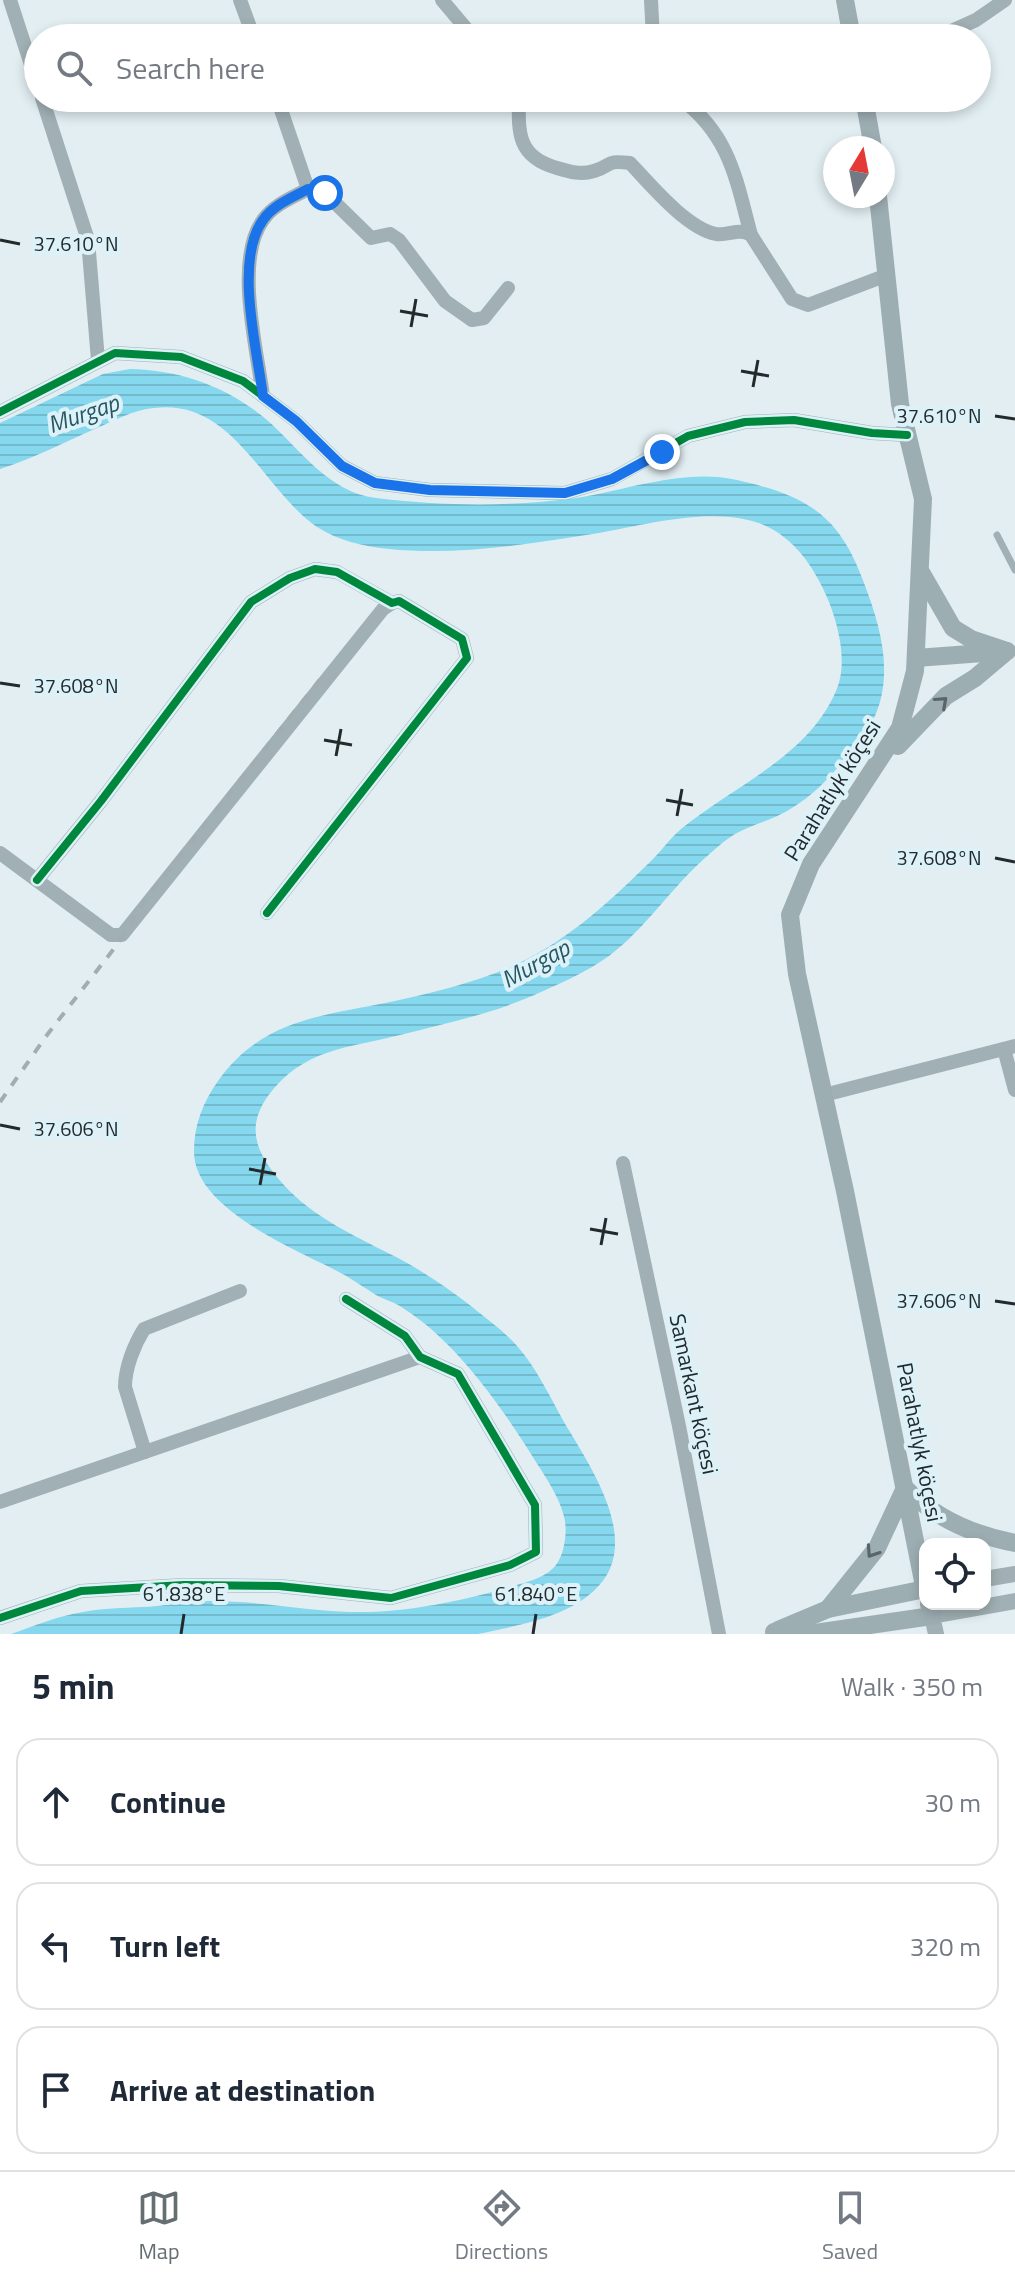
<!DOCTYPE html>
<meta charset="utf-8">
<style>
:root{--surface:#fff;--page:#f6f6f7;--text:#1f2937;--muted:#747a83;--line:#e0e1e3;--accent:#656f71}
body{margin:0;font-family:"Titillium Web",sans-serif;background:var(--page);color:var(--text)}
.controls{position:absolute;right:24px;bottom:24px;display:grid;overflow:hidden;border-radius:16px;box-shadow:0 4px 12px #0003}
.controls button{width:72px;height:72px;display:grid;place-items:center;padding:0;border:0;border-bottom:2px solid var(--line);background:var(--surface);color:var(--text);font:40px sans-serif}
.compass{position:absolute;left:823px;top:136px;width:72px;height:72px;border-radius:50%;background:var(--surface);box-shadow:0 4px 12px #0003;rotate:10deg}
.stop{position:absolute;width:24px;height:24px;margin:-18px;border:6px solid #1a73e8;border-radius:50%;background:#fff}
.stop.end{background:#1a73e8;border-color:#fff;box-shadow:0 2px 8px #0008}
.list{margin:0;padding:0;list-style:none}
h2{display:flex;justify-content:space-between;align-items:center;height:104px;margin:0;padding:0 32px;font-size:34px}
h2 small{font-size:26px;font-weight:400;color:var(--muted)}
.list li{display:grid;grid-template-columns:52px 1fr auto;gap:24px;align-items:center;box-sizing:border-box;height:128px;margin:0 16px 16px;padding:0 16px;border:2px solid var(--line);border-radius:24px}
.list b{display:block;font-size:30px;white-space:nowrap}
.list em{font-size:26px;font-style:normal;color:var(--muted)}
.icon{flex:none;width:44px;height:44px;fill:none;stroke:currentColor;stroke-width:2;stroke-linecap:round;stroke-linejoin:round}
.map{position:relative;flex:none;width:1015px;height:1634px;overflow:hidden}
.search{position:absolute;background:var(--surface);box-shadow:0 4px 12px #0003;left:24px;right:24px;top:24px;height:88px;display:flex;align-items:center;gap:20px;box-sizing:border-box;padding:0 28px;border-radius:44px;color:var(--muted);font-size:30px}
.sheet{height:536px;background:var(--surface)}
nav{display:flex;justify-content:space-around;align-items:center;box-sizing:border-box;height:112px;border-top:2px solid var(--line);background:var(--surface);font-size:22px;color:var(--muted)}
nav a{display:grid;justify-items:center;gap:4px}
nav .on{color:var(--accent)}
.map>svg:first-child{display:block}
.water{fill:url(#water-rules)}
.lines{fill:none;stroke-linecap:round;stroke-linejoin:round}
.service{stroke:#a1b0b4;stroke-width:7}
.minor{stroke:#a1b0b4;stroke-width:14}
.tertiary{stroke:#a1b0b4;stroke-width:16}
.secondary{stroke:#9daeb3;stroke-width:18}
.rail{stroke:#a2adb1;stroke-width:4;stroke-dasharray:10 10;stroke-linecap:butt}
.cycleway-casing{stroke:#dcf1f8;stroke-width:13}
.cycleway{stroke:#00873e;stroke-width:8}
.oneway{stroke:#596569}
.route{stroke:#1a73e8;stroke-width:10}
.ticks{fill:none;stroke:#222a2c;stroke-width:3}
.labels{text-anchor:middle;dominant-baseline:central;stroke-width:8;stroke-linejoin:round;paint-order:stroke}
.street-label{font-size:22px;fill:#222a2c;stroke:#dcf1f8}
.water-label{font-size:24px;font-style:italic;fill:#275763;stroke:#dcf1f8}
.ticks-label{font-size:20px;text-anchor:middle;fill:#222a2c;stroke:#dcf1f8;stroke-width:8;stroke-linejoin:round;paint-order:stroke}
</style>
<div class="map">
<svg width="1015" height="1634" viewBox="0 0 1015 1634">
<defs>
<pattern id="water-rules" width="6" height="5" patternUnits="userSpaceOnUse" patternTransform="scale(2)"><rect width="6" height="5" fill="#86d8ee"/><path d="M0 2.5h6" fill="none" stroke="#73bacc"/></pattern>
</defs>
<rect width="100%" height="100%" fill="#e2eef2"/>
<path class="water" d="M130 369C181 370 228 387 267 420 301 450 328 492 376 498 441 506 511 507 576 498 628 490 684 468 737 480 807 496 839 514 864 583 880 625 894 672 875 716 869 731 856 745 846 757 832 776 812 796 792 808 774 820 753 824 735 834 725 840 714 850 705 858 671 888 646 928 609 956 587 972 557 985 532 996 490 1014 444 1024 400 1035 348 1048 302 1049 268 1096 244 1129 258 1156 283 1184 313 1218 359 1238 398 1258 424 1272 448 1288 471 1306 487 1319 505 1332 518 1347 537 1369 550 1397 564 1422 588 1463 639 1535 602 1582 574 1617 519 1625 478 1634H11C34 1626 58 1616 83 1612 102 1608 123 1608 143 1607 158 1607 173 1603 188 1602 247 1597 308 1613 368 1612 410 1611 462 1601 502 1589 519 1584 544 1580 556 1565 564 1554 567 1535 565 1521 561 1498 544 1475 531 1454 499 1403 455 1341 403 1308 395 1302 385 1300 376 1295 363 1287 351 1278 337 1271 294 1249 193 1208 194 1151 194 1125 203 1102 218 1081 262 1019 322 1016 390 1002 433 993 479 982 519 963 571 938 610 901 650 862 661 852 669 839 681 829 733 786 808 757 836 691 848 664 839 628 829 602 814 565 789 529 748 520 703 509 643 525 599 533 530 544 458 556 389 549 365 547 337 540 317 527 262 489 233 398 154 408 134 410 115 420 97 428 65 442 34 458 0 469V423L103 374Z"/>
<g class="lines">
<path class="service" d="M997 535 1015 570"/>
<g class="minor">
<path d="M10 0 38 86"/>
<path d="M240 0 254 38"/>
<path d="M442 0 474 38"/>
<path d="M651 0 653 38"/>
<path d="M936 38 976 20 1005 0"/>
<path d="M42 98 88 240 98 360"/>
<path d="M277 98 308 189"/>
<path d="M519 98C518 134 518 157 557 168 570 172 581 175 594 171 614 165 604 160 630 163 650 184 686 228 716 234 729 236 739 227 751 235L792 299 808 305 887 275"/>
<path d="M680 98C730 135 736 179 751 235"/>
<path d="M263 396C257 349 234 260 263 220 273 205 293 197 308 189L325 193 371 238 390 234 399 240 445 301 472 320 484 318 508 288"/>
<path d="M0 412 115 353 181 357 243 381 296 421 342 466 375 483 430 490 565 493 612 479 688 436 745 422 794 420 872 433 907 435"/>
<path d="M0 853 111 935H122L383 609 392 603"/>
<path d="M37 880 101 801 251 602 290 578 315 569 337 572 392 603 399 601 462 639 467 658 267 913"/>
<path d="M1004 1049 1015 1090"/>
<path d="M824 1095 1015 1046"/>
<path d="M623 1163 679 1426 719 1634"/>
<path d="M145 1452 125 1387C125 1368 134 1345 144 1329L240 1291"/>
<path d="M0 1502 420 1357"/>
<path d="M0 1618 81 1591 184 1585 279 1586 391 1598 510 1565 536 1552 535 1505 458 1374 420 1357 405 1336 346 1299"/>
</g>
<g class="tertiary">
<path d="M985 1579 1015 1574"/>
<path d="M936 1634 932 1616 1015 1601"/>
</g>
<g class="secondary">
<path d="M845 0 852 38"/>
<path d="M864 98 873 148"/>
<path d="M878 196 900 404 923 499 915 671 900 728 811 864 790 915 797 974 845 1191 925 1591"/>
<path d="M922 574 953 628 971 639 1007 651"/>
<path d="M916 658 997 652"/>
<path d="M898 746 946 696 975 678 1007 651"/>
<path d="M828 1609 877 1548 905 1488C935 1518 974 1535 1015 1543"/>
<path d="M778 1630 828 1609 925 1589"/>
<path d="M774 1632 808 1634 932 1616 929 1604"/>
</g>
<path class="rail" d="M0 1102 47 1035 116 946 145 900 326 672"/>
<g class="cycleway-casing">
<g id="cycleway">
<path d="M0 412 115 353 181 357 243 381 296 421 342 466 375 483 430 490 565 493 612 479 688 436 745 422 794 420 872 433 907 435"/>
<path d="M37 880 101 801 251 602 290 578 315 569 337 572 392 603 399 601 462 639 467 658 267 913"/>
<path d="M0 1618 81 1591 184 1585 279 1586 391 1598 510 1565 536 1552 535 1505 458 1374 420 1357 405 1336 346 1299"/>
</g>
</g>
<use href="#cycleway" class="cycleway"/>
</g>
<defs><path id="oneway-chevron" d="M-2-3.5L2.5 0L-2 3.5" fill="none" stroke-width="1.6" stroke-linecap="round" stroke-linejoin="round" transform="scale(2)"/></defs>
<g class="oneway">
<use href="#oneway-chevron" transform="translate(942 702) rotate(-42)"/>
<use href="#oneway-chevron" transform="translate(872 1552) rotate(124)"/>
</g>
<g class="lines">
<path class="route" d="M325 193 308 189C293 197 273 205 263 220 234 260 257 349 263 396L296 421 342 466 375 483 430 490 565 493 612 479 662 452"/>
</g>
<path class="ticks" d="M0 240 20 244M400 311 428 316M411 327 416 299M741 371 769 376M753 387 758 360M995 416 1015 419M0 683 20 686M324 740 352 745M336 756 341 729M666 800 693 805M677 816 682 789M995 858 1015 862M0 1125 20 1129M249 1169 276 1174M260 1185 265 1158M590 1229 618 1234M601 1245 606 1218M995 1301 1015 1304M181 1634 184 1614M533 1634 536 1614"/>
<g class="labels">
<g class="street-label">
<text transform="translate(832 790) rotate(-58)">Parahatlyk köçesi</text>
<text transform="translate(694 1394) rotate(78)">Samarkant köçesi</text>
<text transform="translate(920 1442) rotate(79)">Parahatlyk köçesi</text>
</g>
<g class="water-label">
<text transform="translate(83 413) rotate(-19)">Murgap</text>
<text transform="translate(535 963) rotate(-29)">Murgap</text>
</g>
</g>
<g class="ticks-label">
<text x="76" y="251">37.610°N</text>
<text x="939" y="423">37.610°N</text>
<text x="76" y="693">37.608°N</text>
<text x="939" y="865">37.608°N</text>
<text x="76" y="1136">37.606°N</text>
<text x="939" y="1308">37.606°N</text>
<text x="184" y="1601">61.838°E</text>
<text x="536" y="1601">61.840°E</text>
</g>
</svg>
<div class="controls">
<button><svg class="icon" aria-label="locate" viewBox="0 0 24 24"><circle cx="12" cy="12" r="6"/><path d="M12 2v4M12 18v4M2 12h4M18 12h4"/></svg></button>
</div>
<svg class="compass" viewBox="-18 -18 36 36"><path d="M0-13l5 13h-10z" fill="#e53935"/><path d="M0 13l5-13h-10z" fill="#747a83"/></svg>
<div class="stop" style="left:325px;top:193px"></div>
<div class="stop end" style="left:662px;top:452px"></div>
<div class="search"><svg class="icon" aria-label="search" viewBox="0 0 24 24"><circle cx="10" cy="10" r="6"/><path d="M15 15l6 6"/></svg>Search here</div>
</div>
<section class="sheet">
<h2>5 min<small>Walk · 350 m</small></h2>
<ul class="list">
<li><svg class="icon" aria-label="ahead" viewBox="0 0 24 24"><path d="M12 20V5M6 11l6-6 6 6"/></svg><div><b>Continue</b></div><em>30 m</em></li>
<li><svg class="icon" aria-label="left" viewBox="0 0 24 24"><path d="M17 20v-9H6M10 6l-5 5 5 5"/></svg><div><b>Turn left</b></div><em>320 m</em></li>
<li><svg class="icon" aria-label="arrive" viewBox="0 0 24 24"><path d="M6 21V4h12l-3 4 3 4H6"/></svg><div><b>Arrive at destination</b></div></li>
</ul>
</section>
<nav>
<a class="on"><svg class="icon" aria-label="map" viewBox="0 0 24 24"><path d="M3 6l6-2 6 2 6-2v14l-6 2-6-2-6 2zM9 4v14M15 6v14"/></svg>Map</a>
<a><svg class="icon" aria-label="directions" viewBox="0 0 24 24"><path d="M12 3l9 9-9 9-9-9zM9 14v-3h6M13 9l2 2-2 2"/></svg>Directions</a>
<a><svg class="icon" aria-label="saved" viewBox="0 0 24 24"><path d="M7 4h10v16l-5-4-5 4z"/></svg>Saved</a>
</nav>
